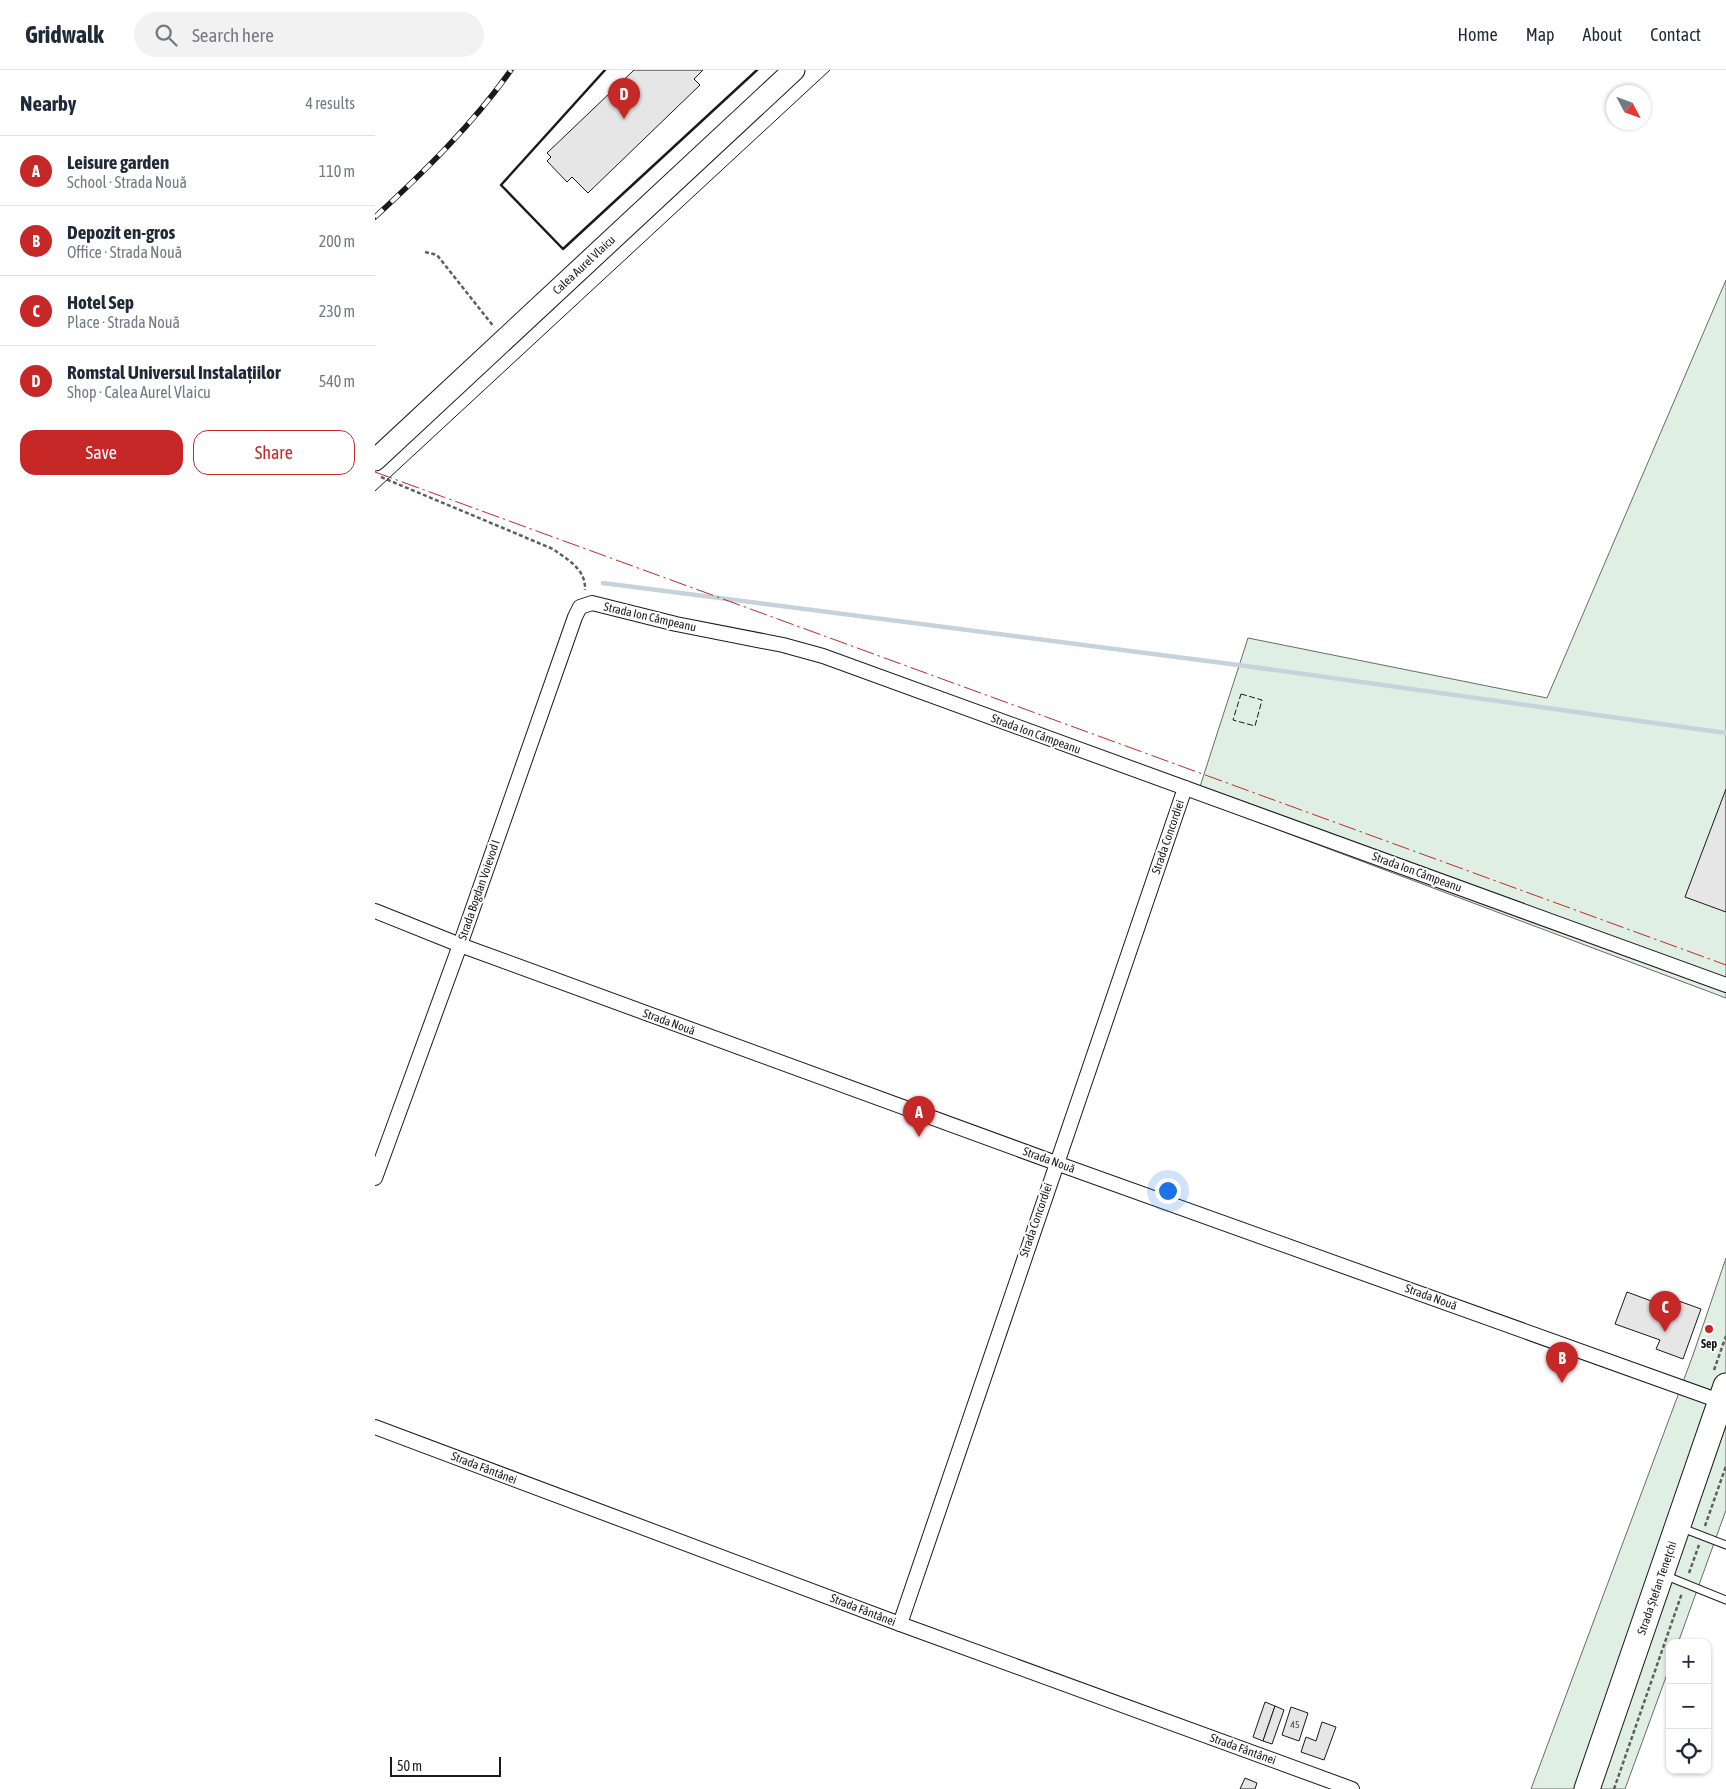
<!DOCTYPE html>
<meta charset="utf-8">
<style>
:root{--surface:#fff;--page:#f2f2f3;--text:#1f2937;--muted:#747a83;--line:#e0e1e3;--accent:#c62828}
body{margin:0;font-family:"Asap Condensed",sans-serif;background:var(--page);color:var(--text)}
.controls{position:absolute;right:15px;bottom:15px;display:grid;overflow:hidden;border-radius:10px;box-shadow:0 1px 4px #0004}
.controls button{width:45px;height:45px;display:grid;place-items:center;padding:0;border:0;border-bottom:1px solid var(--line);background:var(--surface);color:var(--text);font:25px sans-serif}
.compass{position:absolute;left:1231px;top:15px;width:45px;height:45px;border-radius:50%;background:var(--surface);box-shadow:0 1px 4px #0004;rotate:131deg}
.scale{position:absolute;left:15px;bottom:12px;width:111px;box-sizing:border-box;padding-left:5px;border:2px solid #1a1a1a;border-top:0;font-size:14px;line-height:18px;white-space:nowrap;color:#1a1a1a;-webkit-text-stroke:4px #fff;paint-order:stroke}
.you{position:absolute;left:792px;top:1120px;width:18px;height:18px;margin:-12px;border:4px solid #fff;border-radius:50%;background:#1a73e8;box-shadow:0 0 0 8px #1a73e833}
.badge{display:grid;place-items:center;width:32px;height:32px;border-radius:50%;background:var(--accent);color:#fff;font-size:16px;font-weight:700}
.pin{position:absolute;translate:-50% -41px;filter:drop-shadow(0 1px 2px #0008)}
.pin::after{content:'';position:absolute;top:26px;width:18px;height:15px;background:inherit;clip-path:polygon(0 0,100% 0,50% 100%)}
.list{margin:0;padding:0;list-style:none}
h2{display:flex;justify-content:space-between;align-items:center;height:65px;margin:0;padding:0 20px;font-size:21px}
h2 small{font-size:16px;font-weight:400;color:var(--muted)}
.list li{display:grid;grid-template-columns:32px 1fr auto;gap:15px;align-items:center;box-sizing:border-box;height:70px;padding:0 20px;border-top:1px solid var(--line)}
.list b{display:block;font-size:19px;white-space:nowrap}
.list p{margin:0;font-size:16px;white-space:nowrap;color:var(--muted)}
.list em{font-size:16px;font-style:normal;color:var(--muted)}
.actions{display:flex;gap:10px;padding:15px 20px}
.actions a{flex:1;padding:11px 0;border:1px solid var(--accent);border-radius:15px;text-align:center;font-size:18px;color:var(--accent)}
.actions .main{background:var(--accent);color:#fff}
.icon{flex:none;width:28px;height:28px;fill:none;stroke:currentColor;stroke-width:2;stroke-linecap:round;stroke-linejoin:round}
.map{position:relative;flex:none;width:1351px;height:1719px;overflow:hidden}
header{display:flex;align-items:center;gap:30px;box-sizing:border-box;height:70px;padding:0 25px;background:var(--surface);border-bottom:1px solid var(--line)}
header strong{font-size:24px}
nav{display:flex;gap:28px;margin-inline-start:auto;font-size:18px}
.search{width:350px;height:45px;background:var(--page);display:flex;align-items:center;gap:12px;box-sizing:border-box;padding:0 18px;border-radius:28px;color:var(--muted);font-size:19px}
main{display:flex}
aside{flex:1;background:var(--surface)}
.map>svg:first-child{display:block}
.green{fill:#e0efe3;stroke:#6a6a6a}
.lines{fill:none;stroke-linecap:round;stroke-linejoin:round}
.stream{stroke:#c6d2dc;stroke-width:4.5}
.building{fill:#e6e6e6;stroke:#1a1a1a}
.lane-casing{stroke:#1a1a1a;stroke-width:9}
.street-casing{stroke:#1a1a1a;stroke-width:16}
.primary-casing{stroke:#1a1a1a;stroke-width:23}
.highway-casing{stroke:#1a1a1a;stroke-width:27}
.path{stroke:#5f5f5f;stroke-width:2.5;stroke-dasharray:4 2.5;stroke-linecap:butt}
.lane{stroke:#fff;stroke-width:7}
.street{stroke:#fff;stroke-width:14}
.primary{stroke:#fff;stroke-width:21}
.highway{stroke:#fff;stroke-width:25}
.tram{stroke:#1a1a1a;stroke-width:1}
.rail-casing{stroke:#1a1a1a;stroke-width:5.5}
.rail{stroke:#fff;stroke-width:4;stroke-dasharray:11;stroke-linecap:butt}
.fence{stroke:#1a1a1a;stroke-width:1;stroke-dasharray:6 2.5;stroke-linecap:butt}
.wall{stroke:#1a1a1a;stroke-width:2.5}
.power{stroke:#c62828;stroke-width:1;stroke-dasharray:18 4 2.5 4;stroke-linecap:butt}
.poi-dot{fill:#c62828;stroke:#fff;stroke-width:2}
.labels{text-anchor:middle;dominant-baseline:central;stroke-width:4;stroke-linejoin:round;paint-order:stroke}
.number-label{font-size:10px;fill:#4d4d4d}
.street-label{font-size:12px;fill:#1a1a1a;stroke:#fff}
.poi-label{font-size:12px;font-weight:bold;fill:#1a1a1a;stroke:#fff}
</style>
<header>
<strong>Gridwalk</strong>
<div class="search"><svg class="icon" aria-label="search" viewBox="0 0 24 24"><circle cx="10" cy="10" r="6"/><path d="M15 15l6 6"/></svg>Search here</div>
<nav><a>Home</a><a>Map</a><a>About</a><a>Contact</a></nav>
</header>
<main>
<aside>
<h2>Nearby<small>4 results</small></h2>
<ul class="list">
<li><span class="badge">A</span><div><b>Leisure garden</b><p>School · Strada Nouă</p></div><em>110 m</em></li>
<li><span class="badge">B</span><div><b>Depozit en-gros</b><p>Office · Strada Nouă</p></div><em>200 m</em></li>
<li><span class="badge">C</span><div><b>Hotel Sep</b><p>Place · Strada Nouă</p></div><em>230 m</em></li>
<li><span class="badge">D</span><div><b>Romstal Universul Instalațiilor</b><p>Shop · Calea Aurel Vlaicu</p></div><em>540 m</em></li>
</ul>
<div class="actions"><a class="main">Save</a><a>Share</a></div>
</aside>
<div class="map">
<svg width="1351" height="1719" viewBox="0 0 1351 1719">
<rect width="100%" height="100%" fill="#fff"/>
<g class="green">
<path d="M1351 210V928L821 729 873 568 1172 628Z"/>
<path d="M1351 1188V1440L1303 1573H1295V1596L1250 1719H1156L1318 1285Z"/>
</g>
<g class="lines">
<path class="stream" d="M228 513 871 596 1351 663"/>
</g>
<g class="building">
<path d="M259 0H328L319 9 325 15 213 123 197 107 192 112 172 91 176 87 172 83Z"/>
<path d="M1351 719V842L1310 827Z"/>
<path d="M1252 1222 1298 1239 1301 1230 1326 1239 1308 1289 1281 1279 1285 1270 1240 1254Z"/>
<path d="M890 1632 900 1636 888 1671 878 1667Z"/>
<path d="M900 1636 909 1640 897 1674 888 1671Z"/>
<path d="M916 1637 933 1643 924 1671 907 1665Z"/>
<path d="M947 1652 961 1657 949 1690 926 1682 931 1667 941 1671Z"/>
<path d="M870 1708 882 1713 880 1719H865Z"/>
</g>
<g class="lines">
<g class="lane-casing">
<g id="lane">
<path d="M1307 1458 1351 1475"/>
<path d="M1289 1505 1351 1530"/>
</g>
</g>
<g class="street-casing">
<g id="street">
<path d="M0 841 85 875 681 1093 1350 1333"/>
<path d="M0 1108 85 875 200 547 205 537 217 533 301 554 408 575 448 586 1351 915"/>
<path d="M0 1357 525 1554 977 1719"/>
<path d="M525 1554 810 718"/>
</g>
</g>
<g class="primary-casing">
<path id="primary" d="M0 390 419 0"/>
</g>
<g class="highway-casing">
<path id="highway" d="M1212 1719 1351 1316"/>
</g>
<g class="path">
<path d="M50 182 62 185 119 257"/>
<path d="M6 407 178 479C193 490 211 499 210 520"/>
<path d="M1339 1300 1351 1266"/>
<path d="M1330 1456 1351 1396"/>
<path d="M1314 1503 1324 1475"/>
<path d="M1239 1719 1307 1523"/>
</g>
<use href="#lane" class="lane"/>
<use href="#street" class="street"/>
<use href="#primary" class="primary"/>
<use href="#highway" class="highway"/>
<path class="tram" d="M0 421 455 0"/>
<g class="rail-casing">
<path id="rail" d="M0 147C49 102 98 54 136 0"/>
</g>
<use href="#rail" class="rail"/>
<path class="fence" d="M866 624 887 630 880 656 858 650Z"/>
<path class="wall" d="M230 0 126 115 188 179 382 0"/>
<path class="power" d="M0 402 1351 895"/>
</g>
<circle class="poi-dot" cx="1334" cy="1259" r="5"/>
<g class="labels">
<g class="number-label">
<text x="920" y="1654">45</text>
</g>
<g class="street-label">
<text transform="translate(209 195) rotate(-43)">Calea Aurel Vlaicu</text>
<text transform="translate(275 547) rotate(13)">Strada Ion Câmpeanu</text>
<text transform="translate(661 664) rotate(20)">Strada Ion Câmpeanu</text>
<text transform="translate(793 767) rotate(-71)">Strada Concordiei</text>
<text transform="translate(1042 802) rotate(20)">Strada Ion Câmpeanu</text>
<text transform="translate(104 820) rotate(-71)">Strada Bogdan Voievod I</text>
<text transform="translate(294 952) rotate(20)">Strada Nouă</text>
<text transform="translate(674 1090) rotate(20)">Strada Nouă</text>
<text transform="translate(661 1150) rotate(-71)">Strada Concordiei</text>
<text transform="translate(1056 1227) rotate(20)">Strada Nouă</text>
<text transform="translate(109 1398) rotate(21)">Strada Fântânei</text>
<text transform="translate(1282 1518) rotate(-71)">Strada Ștefan Tenețchi</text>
<text transform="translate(488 1540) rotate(21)">Strada Fântânei</text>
<text transform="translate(868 1679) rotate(20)">Strada Fântânei</text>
</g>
<g class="poi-label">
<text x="1334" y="1274">Sep</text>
</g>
</g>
</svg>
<div class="controls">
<button>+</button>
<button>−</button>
<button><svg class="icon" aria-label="locate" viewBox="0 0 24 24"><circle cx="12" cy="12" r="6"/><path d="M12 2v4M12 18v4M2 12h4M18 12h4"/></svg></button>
</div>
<svg class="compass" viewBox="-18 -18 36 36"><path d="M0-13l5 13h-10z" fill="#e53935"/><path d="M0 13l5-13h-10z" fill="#747a83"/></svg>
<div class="scale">50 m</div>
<div class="you"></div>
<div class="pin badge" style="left:544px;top:1067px">A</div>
<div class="pin badge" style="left:1187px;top:1313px">B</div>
<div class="pin badge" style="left:1290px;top:1262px">C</div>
<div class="pin badge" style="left:249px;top:49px">D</div>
</div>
</main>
